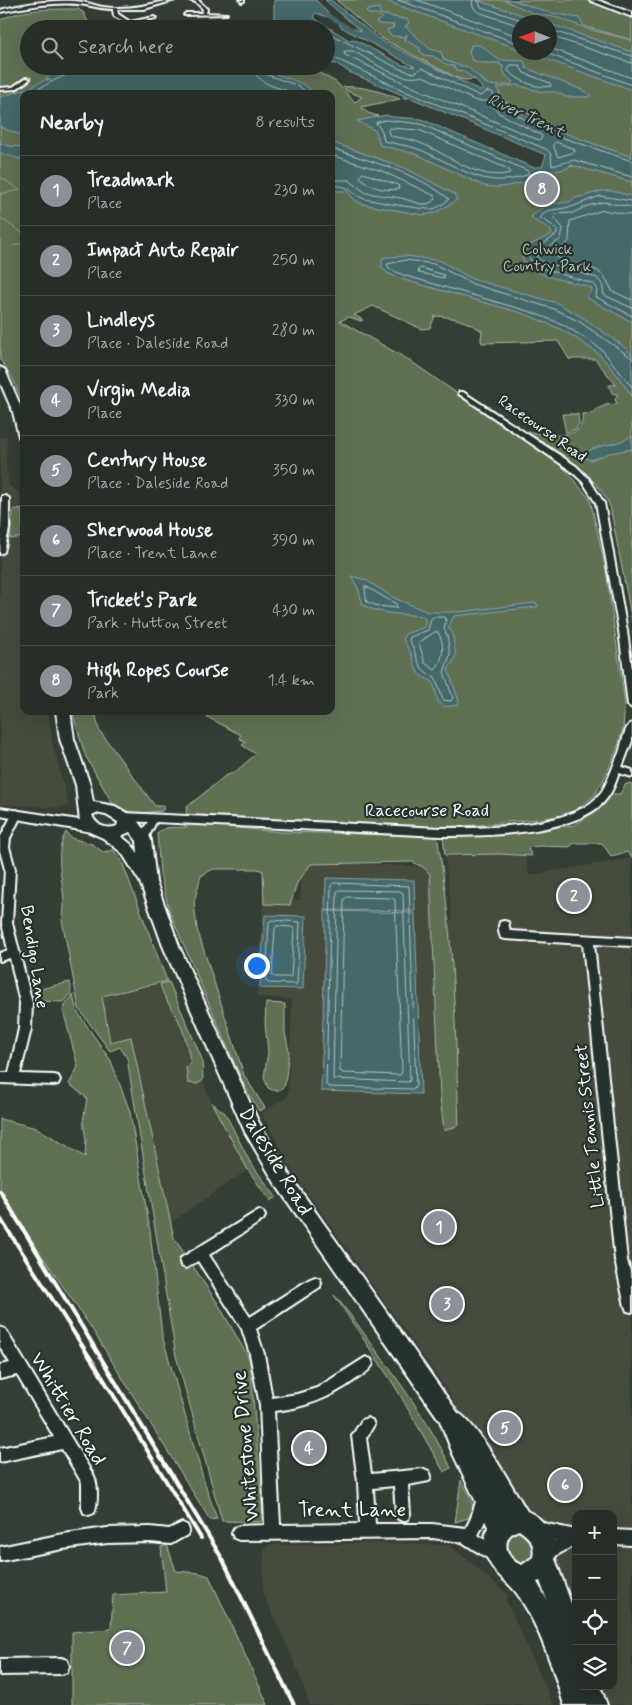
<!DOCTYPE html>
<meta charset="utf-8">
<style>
:root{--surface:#272e28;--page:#2f3630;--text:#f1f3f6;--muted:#a4a8a8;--line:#434a45;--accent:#8c9099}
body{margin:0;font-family:Mynerve,sans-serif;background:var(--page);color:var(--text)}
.controls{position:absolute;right:15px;bottom:15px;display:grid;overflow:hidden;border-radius:10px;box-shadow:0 5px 20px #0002}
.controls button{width:45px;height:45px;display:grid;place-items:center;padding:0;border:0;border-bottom:1px solid var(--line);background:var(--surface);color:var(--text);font:25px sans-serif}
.compass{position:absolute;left:512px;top:15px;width:45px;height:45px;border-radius:50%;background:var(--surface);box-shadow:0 5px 20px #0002;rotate:271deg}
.you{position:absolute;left:256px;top:965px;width:18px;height:18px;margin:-12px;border:4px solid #fff;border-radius:50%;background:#1a73e8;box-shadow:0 0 0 8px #1a73e833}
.badge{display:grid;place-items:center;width:32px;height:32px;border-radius:50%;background:var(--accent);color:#fff;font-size:16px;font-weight:700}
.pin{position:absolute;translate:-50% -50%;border:2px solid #fff;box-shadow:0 1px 5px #0006}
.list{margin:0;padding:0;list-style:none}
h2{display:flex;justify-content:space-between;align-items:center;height:65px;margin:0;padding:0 20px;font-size:21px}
h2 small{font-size:16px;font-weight:400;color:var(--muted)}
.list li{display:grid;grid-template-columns:32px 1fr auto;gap:15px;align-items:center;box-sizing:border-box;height:70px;padding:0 20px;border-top:1px solid var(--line)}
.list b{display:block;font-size:19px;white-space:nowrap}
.list p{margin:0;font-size:16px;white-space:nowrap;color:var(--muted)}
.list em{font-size:16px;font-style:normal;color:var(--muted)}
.icon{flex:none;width:28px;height:28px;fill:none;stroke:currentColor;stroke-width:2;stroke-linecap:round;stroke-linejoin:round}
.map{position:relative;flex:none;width:632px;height:1705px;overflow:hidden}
.search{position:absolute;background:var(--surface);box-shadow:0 5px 20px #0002;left:20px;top:20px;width:315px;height:55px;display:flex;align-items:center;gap:12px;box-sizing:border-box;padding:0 18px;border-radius:28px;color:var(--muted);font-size:19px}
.panel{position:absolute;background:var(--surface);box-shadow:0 5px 20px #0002;left:20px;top:90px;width:315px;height:625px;border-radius:10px}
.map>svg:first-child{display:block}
.built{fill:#444b3e}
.green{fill:#5e7053;stroke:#aeb8a9;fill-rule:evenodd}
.water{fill:#44686a;stroke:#8fa4a6}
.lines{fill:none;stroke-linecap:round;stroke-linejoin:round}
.shore{stroke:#b4c3c3;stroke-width:1}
.stream{stroke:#8fa4a6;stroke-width:1}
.river{fill:#44686a;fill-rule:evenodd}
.minor-casing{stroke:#fff;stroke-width:4}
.tertiary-casing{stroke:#fff;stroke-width:4}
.primary-casing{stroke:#fff;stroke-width:4}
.minor{fill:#26332d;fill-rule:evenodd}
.tertiary{fill:#26332d;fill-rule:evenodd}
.primary{fill:#26332d;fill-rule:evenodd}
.rail{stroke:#fff;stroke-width:4}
.labels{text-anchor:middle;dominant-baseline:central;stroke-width:4.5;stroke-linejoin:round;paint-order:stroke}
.far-park-label{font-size:15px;fill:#b7bfb2;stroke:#26332d}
.far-street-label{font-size:15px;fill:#fff;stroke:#26332d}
.far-water-label{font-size:16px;font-style:italic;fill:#abbbbc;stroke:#26332d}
.street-label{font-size:18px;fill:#fff;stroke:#26332d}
.near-street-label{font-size:21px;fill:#fff;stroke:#26332d}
</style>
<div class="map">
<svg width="632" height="1705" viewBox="0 0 632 1705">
<rect width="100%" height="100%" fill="#343e35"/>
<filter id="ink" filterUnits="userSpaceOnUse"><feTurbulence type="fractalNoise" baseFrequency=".02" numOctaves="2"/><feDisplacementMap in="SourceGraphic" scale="10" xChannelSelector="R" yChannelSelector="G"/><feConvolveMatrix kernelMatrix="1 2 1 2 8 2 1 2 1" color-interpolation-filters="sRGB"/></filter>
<g filter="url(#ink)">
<g class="built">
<path d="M7 437 6 462 9 486 19 492 24 522V711H48L52 742 69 805 59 808 0 804V438Z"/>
<path d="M499 854 526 857 529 875 632 858V1705H607L601 1686H613V1514H576V1615L561 1577 546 1522 521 1502 437 1376 294 1174 261 1113 288 1096 292 1000 257 997 263 899 300 900 303 862 443 867 448 920H452L445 855Z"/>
<path d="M169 982 211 1102 248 1170 171 1222 131 1037 110 1041 102 996Z"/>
<path d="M387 1543 450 1545 509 1595 506 1600 554 1705H310L294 1661 263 1594 264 1550 269 1545Z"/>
</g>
<g class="green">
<path d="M336 0H587L615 8 632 16V157L567 135 502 100 498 89 491 87 481 79 464 80 457 78 381 38ZM520 22H550V52H520Z"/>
<path d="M78 9 83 12 92 29H29V66H307L336 82 355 102 362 97 347 91 343 87C362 85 382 92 400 99L361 107 368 113 378 116 373 118 502 185 576 165 632 182V621L610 506C594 471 558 453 527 431 545 435 587 443 582 414L595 413V410L606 405 617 404 615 399 618 395 612 393 609 385H616L595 359H569L558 341 482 343 481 340 482 331C467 321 454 317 435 316L430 328 422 329 373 306 354 315 363 320 361 321 349 317 340 321 409 360 563 467 590 499 606 570 625 703 623 729 617 749 606 775 595 795 571 814 539 819 479 825 440 827 189 815 186 813 187 807 225 776 235 772 256 754 242 745 246 742 239 738 241 735 196 711H331V94H24V407L13 379 0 359V20C24 8 52 9 78 9Z"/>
<path d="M273 22 280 29H167Z"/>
<path d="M562 414H578L579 424 576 429 566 433Z"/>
<path d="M22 508 23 537 10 539 13 510Z"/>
<path d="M72 711H95L99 730 155 806H165L162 811 133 814 112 803 85 755Z"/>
<path d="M629 783 632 784V858L627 852 611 856 602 843H575L569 847 538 846 528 848 532 856 499 854 445 855 443 836 463 837 574 825 600 809 612 794H620L625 785Z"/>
<path d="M192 824 282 832 437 836C454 931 455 1028 459 1125L444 1131 440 1097 430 874 423 867 412 862 311 864 297 883 290 905 264 904 263 871 258 869H213L201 876 194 902 197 929 244 1075 265 1108 259 1111 244 1085 170 913 160 874 157 833C171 822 181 832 192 824Z"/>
<path d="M66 832 71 838 92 844 103 852 113 850 121 859 167 981 102 996 110 1042 131 1037 174 1238 217 1302 250 1360 262 1504 263 1521 258 1522 222 1521 176 1356 127 1058 120 1047 110 1051 79 1009 62 920C70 892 50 860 66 832Z"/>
<path d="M70 982C72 991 71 996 64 1002L34 1001 32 991Z"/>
<path d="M169 982 202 1059 203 1080 198 1084 188 1083 186 1066 191 1064C188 1051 186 1038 181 1026 175 1011 164 1000 160 984Z"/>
<path d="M73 994 76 1010 111 1061 130 1112 150 1231 162 1335 204 1481 217 1519 210 1520 92 1329 0 1194V1119L37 1128 85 1157 86 1139 83 1122 87 1098 69 1084 78 1067 63 1010C65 1003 71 1000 73 994Z"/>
<path d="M266 1003 285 1004V1033L289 1051 285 1085C281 1091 274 1092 268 1088L264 1077 268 1052 265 1024Z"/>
<path d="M211 1102 225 1113 250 1162 276 1197 270 1201 248 1170Z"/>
<path d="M334 1295C351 1314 364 1334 379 1354 406 1391 432 1427 451 1468L444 1472 396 1388Z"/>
<path d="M461 1480C467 1492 479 1506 468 1518L455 1522Z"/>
<path d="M517 1528 532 1537 535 1555 525 1567 509 1563 503 1536Z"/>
<path d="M167 1545 176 1571 199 1573 209 1576 268 1705H72V1632L111 1629 113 1595 166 1592 161 1547Z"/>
</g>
<g class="water">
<path d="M274 0H316L333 19 316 13 313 16 318 21 349 40 354 39 402 65 415 67 341 27 339 24 361 31 325 0H331L380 40 481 91 483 90 476 80 463 71 457 70 454 66 447 65 433 56 424 55 420 51V48L405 40 407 34 406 37 393 36 389 34 387 30 393 28 394 25 379 24 376 22 383 18 377 14H369L366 12 368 10 379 8 380 14 408 20 409 23 405 26 430 49 441 52 444 60 460 66H466C484 80 483 90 511 84L513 82 507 77 502 69 504 67 500 65V63H483L472 60 469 53 471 45H480L499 60 524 61 526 68 582 90 591 95 588 97H566L557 92H543L516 85 497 88 502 101C541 128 587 141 632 157V182L571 165 568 168 538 175 541 178C522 182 501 191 482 185L416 154 380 145 376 131 357 121 386 115 392 117 421 119 532 167H542L546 155 411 98H402L407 97 349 72 337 64 326 63V62L332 61 326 58V44H328L326 43V29H280L273 22 196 29 271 21 274 17Z"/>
<path d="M383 0H476L544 22H520L519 49Z"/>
<path d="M504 0H512L547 12 579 18 584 26 632 40 591 30 559 18 533 13Z"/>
<path d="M550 24 632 52V90L529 53 550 52Z"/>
<path d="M72 66H261C281 80 303 78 314 94H24V136L0 127V97L27 89 45 80H51L46 79 50 75Z"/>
<path d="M331 142 405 168 454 194 457 200 435 213 423 215 362 204 355 200 347 191H331Z"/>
<path d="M0 143 9 146 24 147V160L0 153Z"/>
<path d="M602 191H611L632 196V322L587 298V295L592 290V288C572 280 530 279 522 256L528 246 552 234 550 229 532 219V216C548 202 552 204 570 202L573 199Z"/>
<path d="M407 256 441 261 472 279 557 303 582 317 623 346 632 355V396L615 372 599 354 576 338 558 328 525 314 401 279 387 273 382 267V259L386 257Z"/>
<path d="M632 436V449L610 453 590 460 581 456C596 443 614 447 632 436Z"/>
<path d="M351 576 366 580 394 598 428 612H459L535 603 538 605 537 607 454 616 448 628 452 632 456 656 448 670 459 701 457 705C432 711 440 696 432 681 413 674 417 668 411 653 408 648 405 644 403 638L405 634 425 627V619L423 616C404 614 380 615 363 605L358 588Z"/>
<path d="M326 878 414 880 415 911 325 910Z"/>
<path d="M325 911 415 913 421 1094 321 1091 322 1053 324 1052 322 1051 323 1015 325 1014 323 1013 324 979 326 978 324 977 325 944H326L325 943Z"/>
<path d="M265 915 306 916 303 989 260 988Z"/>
</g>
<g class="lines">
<g class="shore">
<path d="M398 0 520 44"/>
<path d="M417 0 520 37"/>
<path d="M472 0 473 7 478 12 520 26"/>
<path d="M478 0 481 7 528 22"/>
<path d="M550 30 632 56"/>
<path d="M326 32 400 69 414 73 422 68 480 96 488 91 492 92 499 105 552 134 632 161"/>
<path d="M550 36 632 63"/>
<path d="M550 48 632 78"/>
<path d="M347 51H353C374 62 399 83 423 76L476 101H488L499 113 541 135 542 138 539 140 417 89 345 55 344 52Z"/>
<path d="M543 52 632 85"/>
<path d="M326 54 409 93 546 149 551 154 552 166 574 160 632 177"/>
<path d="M511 65H519L524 73 550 83 551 86C535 89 520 81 508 71Z"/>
<path d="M252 66C257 86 281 88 298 94"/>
<path d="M259 66 262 73 299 86 308 94"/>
<path d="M28 94C43 87 56 78 72 73L74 66"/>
<path d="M386 120 421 124 528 171 529 174C484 193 457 164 418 149 407 145 395 144 384 141L382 131 376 123Z"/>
<path d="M390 128 419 130 508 169 510 173C478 182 449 154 420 143 411 139 400 138 390 136L388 131Z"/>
<path d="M556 142 574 149 575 152 558 157 553 145Z"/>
<path d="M331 148C371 162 416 172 449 199 444 203 439 208 432 209 424 210 371 201 362 198 347 191 352 185 331 186"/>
<path d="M331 155 382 171 435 196 436 199 428 204H421L401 198 366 193 349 180H331"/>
<path d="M363 173 398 185 399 189C383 191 371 188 360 177Z"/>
<path d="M632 201 600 196 571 207 546 211 540 218 552 225 557 230V234L527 256 538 267 594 284 597 288 596 297 632 316"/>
<path d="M632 207 603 202 587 206 573 213 555 214 554 218 563 228 561 239 536 256 541 261 597 278 602 284 604 295 632 308"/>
<path d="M632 215 603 210 570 221 569 241 555 256C579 273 599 257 612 291L632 300"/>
<path d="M421 268 444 275V278L419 273 418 270Z"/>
<path d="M632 358 580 322 554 309 473 284 434 264 406 260 387 264 390 269 403 275 531 312 562 324 590 341 603 351 632 387"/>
<path d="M365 586 396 604 397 608 378 606 367 602Z"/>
<path d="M434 617H444L446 620 444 629 447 635 450 655 444 672 453 698 451 701 443 700 435 677C415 669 419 656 409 640L410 637 428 630 431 619Z"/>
<path d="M435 632H438C445 645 444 658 435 670L425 663 419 643Z"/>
<path d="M334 883 409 886 416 1086 414 1089 329 1087 326 1085 331 886Z"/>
<path d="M340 890 400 891 403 893 410 1080 408 1082 333 1079 337 892Z"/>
<path d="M347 897 393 898 395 900 402 1072 400 1075 343 1073 340 1071 344 900Z"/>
<path d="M272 920 300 922 297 984 268 983 266 981 269 922Z"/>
<path d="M277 926 292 927 294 929 291 977H274L272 975 275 929Z"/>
</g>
<g class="stream">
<path d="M0 177 20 190 0 194"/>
<path d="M0 218 24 234"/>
<path d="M13 246 24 243"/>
</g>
<path class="river" d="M314 8H318L362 33 357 34 314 10Z"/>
<g class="minor-casing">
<g id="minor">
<path d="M168 0H175L144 9H117L118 14 130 22 154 17 156 18 129 24 114 16 113 9C101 9 90 5 78 4 52 2 26 7 0 12V10C24 4 48 0 73 1 84 1 93 5 103 7 125 10 147 6 168 0Z"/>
<path d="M189 0H198L207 9 206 13 227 14 184 15 186 13H202L203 9 196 2Z"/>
<path d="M240 0H244V1L242 2Z"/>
<path d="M26 78 30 79 16 89 0 90V88L13 87Z"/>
<path d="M459 392H463L576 466 589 479 604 503 627 631 632 669V708L628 705 619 631 596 503 583 482 570 470 459 394Z"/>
<path d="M2 496H5L9 498V529L4 552 0 554Z"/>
<path d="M632 723V741L622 767 632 770V777L619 773C615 784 611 795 603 803 571 835 483 836 440 836L156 822 150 834 148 843 144 844 139 840 140 833 148 822 123 821 118 817 123 813 440 828C481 828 578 829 602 791 609 780 613 765 619 753 622 745 624 726 632 723Z"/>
<path d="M17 810 22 814 10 838 9 847 15 869 12 923 32 1003 31 1029 20 1074 54 1075 58 1076 60 1080 58 1084 54 1085 0 1083V1073H9L19 1029 20 1003 10 958 0 961V953L8 950 2 923 5 869 0 851V838L14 811Z"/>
<path d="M504 921 508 922 510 931 632 938V946L594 944 627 1260 632 1279V1312L627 1311 625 1306 615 1260 583 944 505 939 501 938C499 933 498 927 500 922Z"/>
<path d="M259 1210 263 1212 265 1216 263 1220 209 1255 250 1317 310 1279 315 1277 320 1279 321 1283 320 1287 256 1329 264 1354 272 1398 297 1394 317 1388 366 1357 371 1359 373 1364C370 1371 362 1375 355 1380 330 1398 305 1408 274 1411L280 1525 360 1524 358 1482 352 1436 362 1420 367 1418 372 1420 374 1425 366 1438 371 1474 424 1469 429 1471 431 1476 429 1481 408 1485 410 1514 408 1519 403 1521 398 1519 396 1514 394 1486 373 1488 375 1524H432L466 1528 471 1518 478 1495 483 1493 488 1495C493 1507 484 1524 478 1535L500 1551 502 1556 500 1561 495 1563 462 1542 432 1538 239 1540 234 1538 232 1533 234 1528 239 1526 265 1525 260 1405 250 1354 242 1329 198 1261 186 1268 181 1266 180 1262 181 1258Z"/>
<path d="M0 1327 5 1329 94 1476C98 1486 98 1503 94 1513L89 1515 84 1513 82 1508V1483L62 1449 0 1462V1448L54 1437 17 1375 0 1379V1365L10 1363 0 1347Z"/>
<path d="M538 1522 576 1530V1544L545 1562 540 1560 538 1555 540 1550 555 1540 533 1534 531 1529 533 1524Z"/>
<path d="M182 1523 187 1525 189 1530 187 1535 171 1544 150 1542 107 1543 63 1549 0 1561V1547L63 1534 107 1528 150 1527 169 1529Z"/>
<path d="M613 1530 632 1531V1545L613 1544Z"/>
<path d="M61 1658 67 1660 69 1666 67 1672 61 1674 0 1675V1659Z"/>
</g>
</g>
<g class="tertiary-casing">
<g id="tertiary">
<path d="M589 0H597L632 13V17Z"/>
<path d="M0 808 92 822 96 824 98 827 96 830 92 832 0 816Z"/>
</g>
</g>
<g class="primary-casing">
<g id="primary">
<path d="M0 367 5 370 23 412 24 440 19 437 13 412 0 382Z"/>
<path d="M56 711H70L74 739 90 785 93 802 115 806 135 818 149 836 151 840 156 882 179 946 258 1121 288 1173 458 1413C476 1421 515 1492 527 1511 545 1519 560 1539 555 1559L576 1617V1661L573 1660 576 1668V1686H600L607 1705H564C553 1668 541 1631 520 1598 510 1581 495 1577 487 1557 483 1547 484 1537 488 1527L453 1454 440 1421 276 1185 245 1132 163 946 140 882 122 853 103 838 85 830 80 822 76 785 60 739ZM96 813 106 815 118 822 117 826C107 830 96 826 92 815ZM130 832 137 841 138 853 132 845 121 836ZM519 1530C529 1537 536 1544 533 1557L522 1565C505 1560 499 1536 519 1530ZM540 1581 547 1600 537 1582Z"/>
</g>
</g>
<use href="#minor" class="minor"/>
<use href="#tertiary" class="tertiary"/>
<use href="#primary" class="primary"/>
<g class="rail">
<path d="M0 1191 223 1560 294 1705"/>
<path d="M0 1218 98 1370 201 1538"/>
</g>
</g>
</g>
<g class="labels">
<g class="far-park-label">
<text x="547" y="250">Colwick<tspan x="547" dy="17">Country Park</tspan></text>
</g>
<g class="far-street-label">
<text transform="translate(542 429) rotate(35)">Racecourse Road</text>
</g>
<g class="far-water-label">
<text transform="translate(526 116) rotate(25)">River Trent</text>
</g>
<g class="street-label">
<text x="427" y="811">Racecourse Road</text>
<text transform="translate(34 957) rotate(81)">Bendigo Lane</text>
<text transform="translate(590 1126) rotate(-96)">Little Tennis Street</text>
</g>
<g class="near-street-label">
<text transform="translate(275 1161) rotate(59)">Daleside Road</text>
<text transform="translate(68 1409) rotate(59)">Whittier Road</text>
<text transform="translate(246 1446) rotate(-95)">Whitestone Drive</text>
<text x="352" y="1510">Trent Lane</text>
</g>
</g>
</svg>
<div class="controls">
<button>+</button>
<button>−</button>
<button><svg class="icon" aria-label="locate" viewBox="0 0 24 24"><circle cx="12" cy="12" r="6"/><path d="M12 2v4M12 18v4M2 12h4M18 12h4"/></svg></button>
<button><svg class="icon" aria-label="layers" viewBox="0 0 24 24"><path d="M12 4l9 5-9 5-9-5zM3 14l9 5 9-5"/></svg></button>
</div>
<svg class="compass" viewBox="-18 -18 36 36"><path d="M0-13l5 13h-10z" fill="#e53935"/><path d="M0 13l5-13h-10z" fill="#a4a8a8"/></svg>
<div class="you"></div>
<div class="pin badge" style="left:439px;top:1227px">1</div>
<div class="pin badge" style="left:574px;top:896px">2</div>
<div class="pin badge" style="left:447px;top:1304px">3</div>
<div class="pin badge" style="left:309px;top:1448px">4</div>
<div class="pin badge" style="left:505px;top:1428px">5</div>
<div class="pin badge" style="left:565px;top:1485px">6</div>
<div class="pin badge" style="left:127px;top:1648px">7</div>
<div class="pin badge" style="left:542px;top:189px">8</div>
<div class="search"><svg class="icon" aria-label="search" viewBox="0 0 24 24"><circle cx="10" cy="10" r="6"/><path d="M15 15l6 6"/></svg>Search here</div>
<section class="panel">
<h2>Nearby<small>8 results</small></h2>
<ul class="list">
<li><span class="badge">1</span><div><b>Treadmark</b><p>Place</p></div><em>230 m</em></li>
<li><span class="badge">2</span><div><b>Impact Auto Repair</b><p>Place</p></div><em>250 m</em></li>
<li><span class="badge">3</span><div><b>Lindleys</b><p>Place · Daleside Road</p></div><em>280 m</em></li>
<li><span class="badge">4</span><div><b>Virgin Media</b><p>Place</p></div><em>330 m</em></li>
<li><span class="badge">5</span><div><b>Century House</b><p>Place · Daleside Road</p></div><em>350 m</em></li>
<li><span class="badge">6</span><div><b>Sherwood House</b><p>Place · Trent Lane</p></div><em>390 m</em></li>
<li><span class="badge">7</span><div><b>Tricket's Park</b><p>Park · Hutton Street</p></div><em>430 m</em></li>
<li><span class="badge">8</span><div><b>High Ropes Course</b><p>Park</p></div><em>1.4 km</em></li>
</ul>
</section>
</div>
